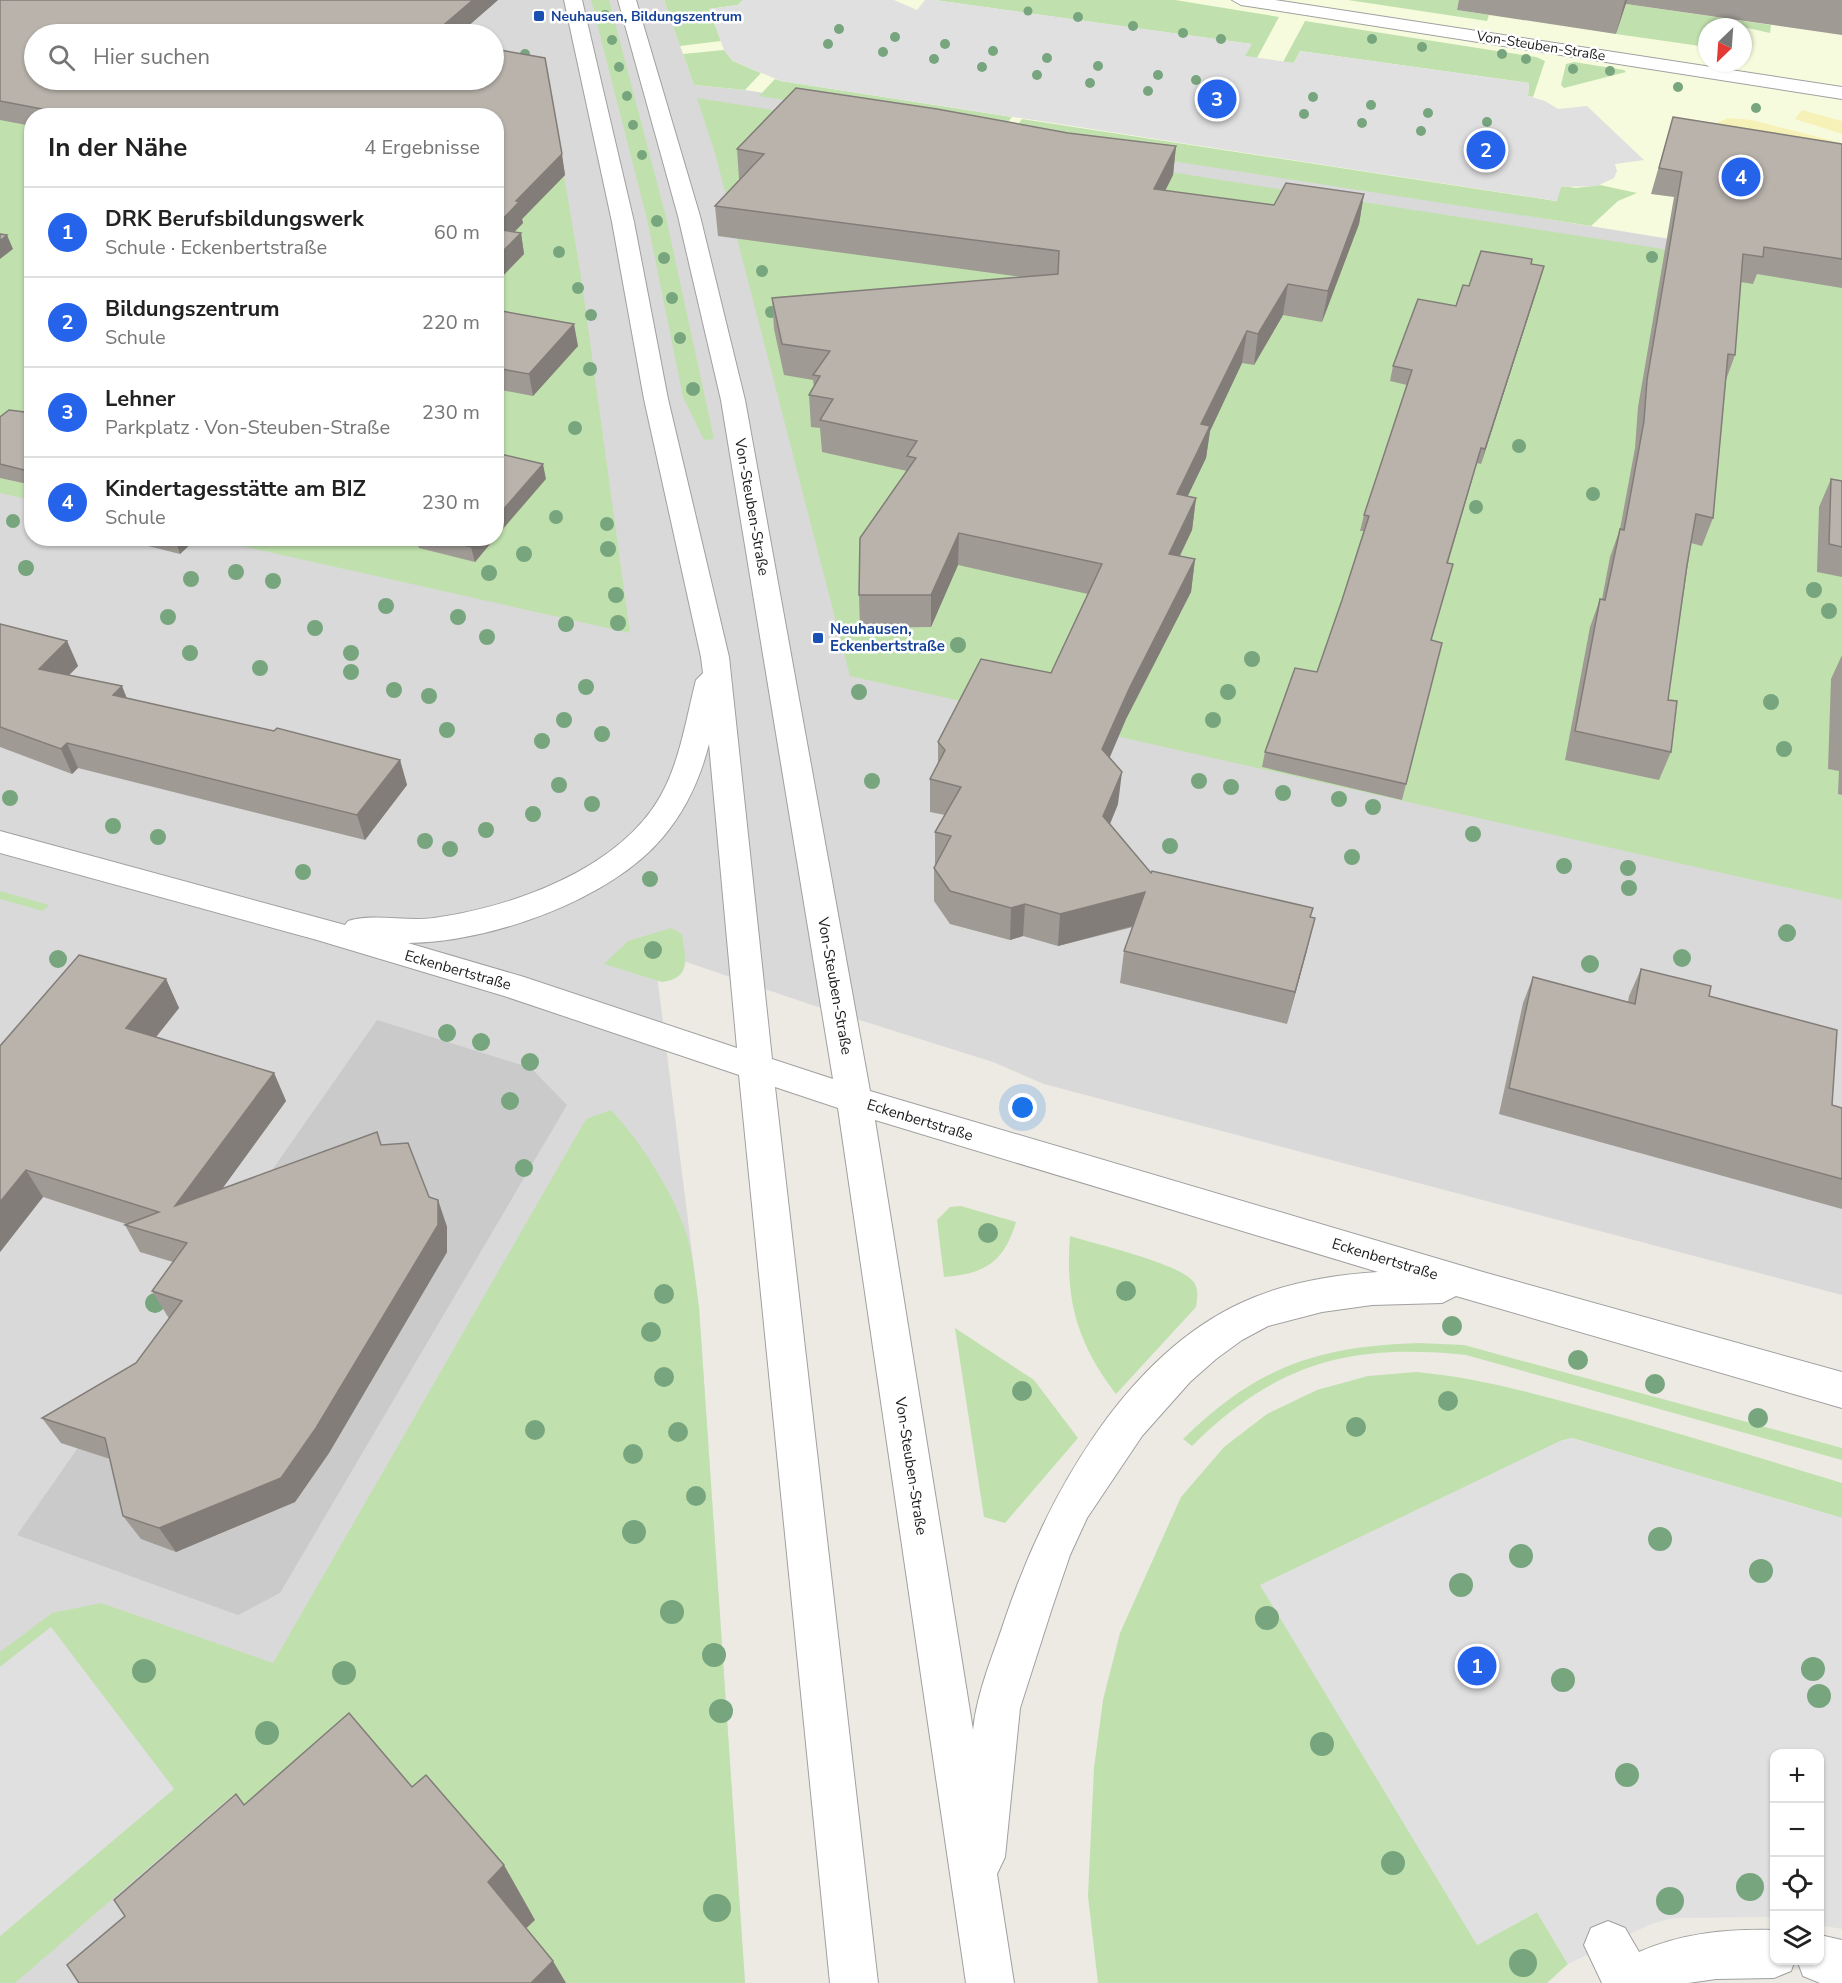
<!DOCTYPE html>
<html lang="de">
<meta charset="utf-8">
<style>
:root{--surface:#fff;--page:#f6f6f6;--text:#222;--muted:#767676;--line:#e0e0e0;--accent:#2563eb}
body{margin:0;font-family:"Nunito Sans",sans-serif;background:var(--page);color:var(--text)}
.controls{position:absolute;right:18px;bottom:18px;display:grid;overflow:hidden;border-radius:12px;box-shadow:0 2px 4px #0004}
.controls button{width:54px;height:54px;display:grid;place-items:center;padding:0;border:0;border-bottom:2px solid var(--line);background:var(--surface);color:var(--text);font:30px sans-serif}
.compass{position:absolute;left:1698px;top:18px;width:54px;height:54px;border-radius:50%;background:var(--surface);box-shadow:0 2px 4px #0004;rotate:205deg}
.you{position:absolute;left:1023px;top:1108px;width:21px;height:21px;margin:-15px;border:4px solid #fff;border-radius:50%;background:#1a73e8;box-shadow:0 0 0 9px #1a73e833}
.badge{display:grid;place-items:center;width:39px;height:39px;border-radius:50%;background:var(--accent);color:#fff;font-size:20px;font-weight:700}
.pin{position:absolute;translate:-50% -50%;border:3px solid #fff;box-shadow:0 2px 6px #0006}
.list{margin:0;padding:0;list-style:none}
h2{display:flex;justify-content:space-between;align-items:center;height:78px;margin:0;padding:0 24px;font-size:26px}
h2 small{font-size:20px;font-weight:400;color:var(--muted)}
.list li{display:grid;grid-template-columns:39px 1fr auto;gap:18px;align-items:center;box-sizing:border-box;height:90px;padding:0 24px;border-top:2px solid var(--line)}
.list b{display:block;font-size:22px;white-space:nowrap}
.list p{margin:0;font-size:20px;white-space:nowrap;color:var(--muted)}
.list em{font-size:20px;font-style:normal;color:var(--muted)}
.icon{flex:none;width:33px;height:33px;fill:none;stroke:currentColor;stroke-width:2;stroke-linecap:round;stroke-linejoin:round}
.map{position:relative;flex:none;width:1842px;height:1983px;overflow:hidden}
.search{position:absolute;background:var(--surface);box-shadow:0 2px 4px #0004;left:24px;top:24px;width:480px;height:66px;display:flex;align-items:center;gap:15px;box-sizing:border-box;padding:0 21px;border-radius:33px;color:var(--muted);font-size:22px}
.panel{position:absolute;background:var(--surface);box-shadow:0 2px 4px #0004;left:24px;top:108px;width:480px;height:438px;border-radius:24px}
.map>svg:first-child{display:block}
.residential{fill:#dad9d9;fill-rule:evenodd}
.education{fill:#f7fbdd;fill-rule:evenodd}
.religious{fill:#cacaca}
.grass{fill:#c0e1ae}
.sand{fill:#f6f2b7}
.parking{fill:#e0e0e0}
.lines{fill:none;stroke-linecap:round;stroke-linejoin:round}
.minor-casing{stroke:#a0a0a0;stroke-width:2}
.minor{fill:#fff;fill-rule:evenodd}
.tree{fill:#77a57e}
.wall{fill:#9f9a94}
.shaded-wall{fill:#827d78}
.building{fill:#b9b3ac;stroke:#827d78;stroke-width:1.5}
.transit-dot{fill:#1a4fb4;stroke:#fff;stroke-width:2}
.labels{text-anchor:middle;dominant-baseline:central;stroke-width:5;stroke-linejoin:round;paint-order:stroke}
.far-transit-label{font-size:14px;font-weight:bold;fill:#164399;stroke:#fff;text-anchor:start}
.far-street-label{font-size:14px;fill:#1c1c1c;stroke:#fff}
.street-label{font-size:15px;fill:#1c1c1c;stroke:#fff}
.transit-label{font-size:15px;font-weight:bold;fill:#164399;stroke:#fff;text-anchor:start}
</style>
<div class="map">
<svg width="1842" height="1983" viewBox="0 0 1842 1983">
<rect width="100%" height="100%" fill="#eceae3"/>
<path class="residential" d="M0 0H1842V1295L1044 1084 993 1062 815 1006 654 951 699 1308 745 1983H0ZM1707 27H1743V63H1707ZM34 34H494V80H34ZM32 116H496V538H32Z"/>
<path class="education" d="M664 0H1842V267L1001 130 745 90 694 85ZM1707 27H1743V63H1707Z"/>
<path class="religious" d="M377 1020 531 1068 567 1105 280 1593 238 1615 17 1535Z"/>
<g class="grass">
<path d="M591 0H609L666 217 714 439 704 440 683 397 647 219Z"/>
<path d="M664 0H743L738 5 709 9 721 41 680 46Z"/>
<path d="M934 0H1175L1279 17 1257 58 1244 56 1251 44Z"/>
<path d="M1348 0H1462L1457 10 1489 15 1487 21Z"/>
<path d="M0 2 34 34V80H494L545 63 581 276 630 633 211 539 496 538V116H32L31 500 0 493Z"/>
<path d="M1626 4 1771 25 1770 33 1743 27H1707V47L1616 34Z"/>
<path d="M1305 21 1536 57 1545 61 1533 97 1528 96 1529 83 1300 51 1294 63 1283 62Z"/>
<path d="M724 50 733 61 761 73 745 90 694 85 683 54Z"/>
<path d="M1574 62 1624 70 1626 72 1564 88 1561 85 1566 64Z"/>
<path d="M775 79 781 81 1012 117 998 134 759 96Z"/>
<path d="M697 98 1842 277V900L850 676 715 153Z"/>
<path d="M1022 119 1556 201 1561 186 1576 188 1600 185 1637 193 1618 201 1591 226 1010 136Z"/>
<path d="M0 891 49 905 43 911 0 899Z"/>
<path d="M671 928 682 934C685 957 693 978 662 982L604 964 628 941Z"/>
<path d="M611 1110C642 1143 678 1199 689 1243 694 1264 696 1286 699 1308L745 1983H559L285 1852 234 1794 15 1983H0V1936L174 1789 51 1627 0 1667V1652L52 1613 101 1603 273 1663 586 1119Z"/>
<path d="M961 1206 1016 1222C1004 1262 985 1274 944 1277L937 1220 950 1207Z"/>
<path d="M1070 1236C1094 1244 1185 1264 1195 1284 1199 1292 1197 1299 1196 1307L1116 1394C1077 1343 1065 1300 1070 1236Z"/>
<path d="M955 1328 1034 1380 1078 1438 1005 1523 984 1517Z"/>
<path d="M1419 1343 1464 1345 1842 1448V1460L1466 1355C1350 1343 1276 1363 1192 1446L1183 1439C1256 1367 1318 1346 1419 1343Z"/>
<path d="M1416 1372C1474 1377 1528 1392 1584 1407 1671 1430 1756 1457 1842 1483V1518L1572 1438 1560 1441 1477 1945 1537 1912 1568 1964 1547 1983H1098L1088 1896 1094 1768 1103 1700 1120 1633 1181 1497 1224 1447 1267 1414 1317 1390 1368 1376Z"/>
</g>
<g class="sand">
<path d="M1802 110 1842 121V134L1795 119Z"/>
<path d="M1728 118 1752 120 1842 143V147L1712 125Z"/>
</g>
<g class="parking">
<path d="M743 0H894L917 10 925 0H934L1252 44 1245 56 1294 63 1300 51 1529 83 1528 96 1545 101 1558 109 1587 106 1644 160 1615 164 1617 171 1614 178 1597 186 1561 187 1557 201 781 81 733 61 724 50 709 9 738 5Z"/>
<path d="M1572 1438 1842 1518V1929L1820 1925V1754H1774V1917L1673 1918 1651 1924 1568 1964 1537 1912 1477 1945 1260 1585 1560 1441Z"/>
<path d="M51 1627 174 1789 0 1936V1667Z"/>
</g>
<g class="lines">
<g class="minor-casing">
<g id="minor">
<path d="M564 0H582L634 222 668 399 729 657 772 1059 833 1079 721 400 678 216 618 0H636L700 216 745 400 870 1091 1483 1272 1842 1372V1408L1456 1296 1442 1303 1372 1305 1322 1312 1268 1326 1242 1340 1216 1359 1190 1382 1142 1436 1087 1518 1070 1555 1052 1608 1020 1708 1005 1857 997 1874 1014 1983H966L838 1108 775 1087 878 1983H830L739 1075 504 996 317 940 0 853V831L345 925 348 921C375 913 405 922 434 918 512 907 618 870 660 797 680 762 686 719 696 680L703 673 701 657 644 399 612 222ZM709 744 737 1048 524 977 408 943C488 943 611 900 663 837 686 810 700 779 709 744ZM875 1120 1378 1272C1332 1275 1283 1283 1241 1303 1123 1358 1046 1499 1006 1616 994 1653 977 1691 973 1730Z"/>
<path d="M1232 0H1275L1842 87V99L1241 5Z"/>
<path d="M1608 1921 1625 1928 1639 1952C1683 1933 1726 1929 1774 1930V1960H1795L1791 1971 1774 1978 1716 1979 1688 1983H1602L1584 1945 1591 1928Z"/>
<path d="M1820 1935 1842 1940V1983H1820L1803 1976 1797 1960H1820Z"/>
</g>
</g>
<use href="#minor" class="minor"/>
</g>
<g class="tree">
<circle cx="1028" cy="11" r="4.5"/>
<circle cx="605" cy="15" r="5"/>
<circle cx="1078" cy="17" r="5"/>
<circle cx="1133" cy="26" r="5"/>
<circle cx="839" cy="29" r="5"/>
<circle cx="1183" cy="33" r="5"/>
<circle cx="895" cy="37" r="5"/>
<circle cx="1221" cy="39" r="5"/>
<circle cx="1372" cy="39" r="5"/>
<circle cx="612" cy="40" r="5"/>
<circle cx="828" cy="44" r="5"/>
<circle cx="945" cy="44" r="5"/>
<circle cx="1422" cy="47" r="5"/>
<circle cx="993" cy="51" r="5"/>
<circle cx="883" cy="52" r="5"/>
<circle cx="525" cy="54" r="5"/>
<circle cx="1502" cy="54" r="5"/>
<circle cx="1047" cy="58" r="5"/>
<circle cx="934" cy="59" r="5"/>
<circle cx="1526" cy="59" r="5"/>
<circle cx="1098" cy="66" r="5"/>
<circle cx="619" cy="67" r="5"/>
<circle cx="982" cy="67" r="5"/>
<circle cx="1573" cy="69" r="5"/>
<circle cx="1610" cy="71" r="5"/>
<circle cx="1037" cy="75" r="5"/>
<circle cx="1158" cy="75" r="5"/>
<circle cx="1196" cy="80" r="5"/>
<circle cx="1090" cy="83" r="5"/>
<circle cx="1678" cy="87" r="5"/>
<circle cx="1148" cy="91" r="5"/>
<circle cx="627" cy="96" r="5"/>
<circle cx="1313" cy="97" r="5"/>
<circle cx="1203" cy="99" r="5"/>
<circle cx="1371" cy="105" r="5"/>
<circle cx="1756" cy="108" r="5"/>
<circle cx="1428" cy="113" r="5"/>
<circle cx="1304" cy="114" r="5"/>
<circle cx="1487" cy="122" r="5"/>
<circle cx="1362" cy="123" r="5"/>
<circle cx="633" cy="125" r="5"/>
<circle cx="1421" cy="131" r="5"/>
<circle cx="1480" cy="140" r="5"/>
<circle cx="642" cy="155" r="5"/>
<circle cx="657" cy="221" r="6"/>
<circle cx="559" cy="252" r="6"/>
<circle cx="1652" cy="257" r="6"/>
<circle cx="664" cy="258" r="6"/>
<circle cx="762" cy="271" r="6"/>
<circle cx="578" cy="288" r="6"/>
<circle cx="672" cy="298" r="6"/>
<circle cx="771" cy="312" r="6"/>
<circle cx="591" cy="315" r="6"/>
<circle cx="680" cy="338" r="6"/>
<circle cx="590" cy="369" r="7"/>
<circle cx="693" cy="389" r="7"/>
<circle cx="575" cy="428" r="7"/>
<circle cx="1519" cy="446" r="7"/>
<circle cx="1593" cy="494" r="7"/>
<circle cx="1476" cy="507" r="7"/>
<circle cx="556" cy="517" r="7"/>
<circle cx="13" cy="521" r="7"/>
<circle cx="607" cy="524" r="7"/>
<circle cx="608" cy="549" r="8"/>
<circle cx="524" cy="554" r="8"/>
<circle cx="26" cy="568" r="8"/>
<circle cx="236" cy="572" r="8"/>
<circle cx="489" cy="573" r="8"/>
<circle cx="191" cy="579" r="8"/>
<circle cx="273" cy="581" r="8"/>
<circle cx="1814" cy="590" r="8"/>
<circle cx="616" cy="595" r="8"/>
<circle cx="386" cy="606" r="8"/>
<circle cx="1829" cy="611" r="8"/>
<circle cx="168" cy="617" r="8"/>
<circle cx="458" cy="617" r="8"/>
<circle cx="618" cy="623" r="8"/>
<circle cx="566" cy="624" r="8"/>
<circle cx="315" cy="628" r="8"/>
<circle cx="487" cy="637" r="8"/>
<circle cx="958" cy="645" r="8"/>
<circle cx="190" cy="653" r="8"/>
<circle cx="351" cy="653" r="8"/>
<circle cx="1252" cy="659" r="8"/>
<circle cx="260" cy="668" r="8"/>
<circle cx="351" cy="672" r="8"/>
<circle cx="586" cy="687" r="8"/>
<circle cx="394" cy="690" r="8"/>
<circle cx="859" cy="692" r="8"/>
<circle cx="1228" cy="692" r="8"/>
<circle cx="429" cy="696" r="8"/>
<circle cx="1771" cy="702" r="8"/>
<circle cx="564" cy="720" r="8"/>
<circle cx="1213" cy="720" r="8"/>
<circle cx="447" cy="730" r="8"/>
<circle cx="602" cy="734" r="8"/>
<circle cx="542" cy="741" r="8"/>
<circle cx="1784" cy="749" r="8"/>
<circle cx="872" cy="781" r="8"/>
<circle cx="1199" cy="781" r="8"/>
<circle cx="559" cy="785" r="8"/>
<circle cx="1231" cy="787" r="8"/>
<circle cx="1283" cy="793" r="8"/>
<circle cx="10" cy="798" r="8"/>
<circle cx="1339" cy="799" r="8"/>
<circle cx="592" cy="804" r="8"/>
<circle cx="1373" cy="807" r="8"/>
<circle cx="533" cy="814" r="8"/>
<circle cx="113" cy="826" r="8"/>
<circle cx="486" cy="830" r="8"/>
<circle cx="1473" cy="834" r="8"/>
<circle cx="158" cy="837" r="8"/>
<circle cx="425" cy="841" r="8"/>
<circle cx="1170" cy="846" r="8"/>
<circle cx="450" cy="849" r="8"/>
<circle cx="1352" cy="857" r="8"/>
<circle cx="1564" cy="866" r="8"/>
<circle cx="1628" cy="868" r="8"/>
<circle cx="303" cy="872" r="8"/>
<circle cx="650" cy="879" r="8"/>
<circle cx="1629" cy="888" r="8"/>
<circle cx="1787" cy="933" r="9"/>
<circle cx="653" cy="950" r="9"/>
<circle cx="1682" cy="958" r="9"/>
<circle cx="58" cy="959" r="9"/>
<circle cx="1590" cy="964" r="9"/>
<circle cx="447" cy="1033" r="9"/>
<circle cx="481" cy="1042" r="9"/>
<circle cx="530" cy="1062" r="9"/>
<circle cx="510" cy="1101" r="9"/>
<circle cx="524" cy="1168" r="9"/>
<circle cx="988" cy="1233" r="10"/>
<circle cx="1126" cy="1291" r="10"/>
<circle cx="664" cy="1294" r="10"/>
<circle cx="155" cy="1303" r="10"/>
<circle cx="1452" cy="1326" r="10"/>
<circle cx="651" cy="1332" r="10"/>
<circle cx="1578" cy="1360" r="10"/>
<circle cx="664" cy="1377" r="10"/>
<circle cx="1655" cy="1384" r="10"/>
<circle cx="1022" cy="1391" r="10"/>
<circle cx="1448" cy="1401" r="10"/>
<circle cx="1758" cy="1418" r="10"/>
<circle cx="1356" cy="1427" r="10"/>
<circle cx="535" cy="1430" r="10"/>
<circle cx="678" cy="1432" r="10"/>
<circle cx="633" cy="1454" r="10"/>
<circle cx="696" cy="1496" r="10"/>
<circle cx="634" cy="1532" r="12"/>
<circle cx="1660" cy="1539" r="12"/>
<circle cx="1521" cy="1556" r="12"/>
<circle cx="1761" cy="1571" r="12"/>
<circle cx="1461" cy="1585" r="12"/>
<circle cx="672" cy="1612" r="12"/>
<circle cx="1267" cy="1618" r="12"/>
<circle cx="714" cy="1655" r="12"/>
<circle cx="1813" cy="1669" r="12"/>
<circle cx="144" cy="1671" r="12"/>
<circle cx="344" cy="1673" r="12"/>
<circle cx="1563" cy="1680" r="12"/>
<circle cx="1819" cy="1696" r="12"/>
<circle cx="721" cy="1711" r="12"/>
<circle cx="267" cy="1733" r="12"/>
<circle cx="1322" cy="1744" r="12"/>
<circle cx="1627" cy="1775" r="12"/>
<circle cx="1393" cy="1863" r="12"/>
<circle cx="1750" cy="1887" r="14"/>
<circle cx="1670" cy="1901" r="14"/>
<circle cx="717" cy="1908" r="14"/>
<circle cx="1523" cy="1963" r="14"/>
</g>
<g class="wall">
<path d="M0 0H498L459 34H34V80H494V49L545 58 565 175 522 219 523 223 514 232 521 233 524 254 496 283V116H32V126L0 120Z"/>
<path d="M1459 0H1842V35L1626 4 1616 34 1457 10Z"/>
<path d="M1673 117 1842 144V288L1757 274 1753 284 1741 282 1735 355 1726 380 1713 518 1702 546 1691 543 1668 700 1671 752 1659 780 1565 760 1590 627 1600 599H1602L1610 557 1620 529 1635 448 1638 407 1674 197 1651 194Z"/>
<path d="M1068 133 1176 146 1173 175 1165 191 1274 205 1364 194 1359 224 1322 322 1283 315 1254 365 1242 363 1210 431 1206 458 1188 496 1196 498 1192 530 1180 556 1195 559 1191 592 1126 719 1110 757 1118 804 1110 824 1151 873 1310 917 1307 950 1287 1024 1120 983 1124 951 1133 927 1058 946 1023 936 1010 940 950 924 934 901V868L936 865H935V832L945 815 930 812V779L938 764V742L1051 673 1088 594 958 565 931 627 860 628 859 595 907 471 822 452 820 428 811 427 809 395 814 387 813 380 784 375 774 329 772 298 1022 277 718 236 715 206 740 179H739L737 149Z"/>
<path d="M1531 264 1540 280 1481 464 1477 463 1448 563 1449 579 1431 640 1442 643 1402 800 1262 767 1265 752 1317 672 1342 600 1364 531H1360L1364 515 1407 385 1390 381 1393 366 1456 306Z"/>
<path d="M496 310 578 346 533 396 496 389Z"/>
<path d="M32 413V485L0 478V417Z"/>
<path d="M1831 479 1842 481V577L1817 572 1819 507Z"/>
<path d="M116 538H197L180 554Z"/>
<path d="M416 538H495L475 562 419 548Z"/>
<path d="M0 624 67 641 78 666 69 675 126 698 400 760 407 785 365 840 78 768 72 774 0 747Z"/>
<path d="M1842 655V795L1838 794 1839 771 1828 769 1831 679Z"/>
<path d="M1641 969 1709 996 1832 1105 1842 1108V1209L1499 1114 1523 1003 1533 977 1628 1002 1629 996Z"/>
<path d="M166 979 179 1008 156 1037 274 1073 286 1101 222 1189 382 1145 429 1197 438 1200 447 1227V1252L329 1453 295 1502 176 1552 141 1539 123 1516 110 1459 61 1443 42 1418 136 1363 169 1318 168 1317 152 1291 173 1262 140 1252 125 1225 126 1224 43 1197 0 1252V1046Z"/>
</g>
<g class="shaded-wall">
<path d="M473 0H498L459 34H433Z"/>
<path d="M1625 0H1627L1616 34Z"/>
<path d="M1176 146 1173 175 1151 219 1154 189Z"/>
<path d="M562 154 565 175 522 219 523 223 498 249 496 242V226L516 201Z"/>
<path d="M1364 194 1359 224 1322 322 1328 291Z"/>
<path d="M521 233 524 254 496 283V258Z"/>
<path d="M7 235 13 249 0 259V241Z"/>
<path d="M1544 266 1540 280 1481 464 1485 449Z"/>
<path d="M1288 284 1283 315 1254 365 1258 334Z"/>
<path d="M574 324 578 346 533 396 529 374Z"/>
<path d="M1247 331 1242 363 1210 431 1206 458 1173 526 1177 494 1201 424Z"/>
<path d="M543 464 546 479 496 537V518Z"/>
<path d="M1196 498 1192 530 1165 586 1169 554Z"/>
<path d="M959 533 958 565 931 627V595Z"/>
<path d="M175 538H197L180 554Z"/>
<path d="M478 538H495L475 562 471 547Z"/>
<path d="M1195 559 1191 592 1126 719 1099 782 1102 749 1130 687Z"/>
<path d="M67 641 78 666 50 694 39 669Z"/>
<path d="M122 686 132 711 113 695Z"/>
<path d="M67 743 78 768 72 774 61 749Z"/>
<path d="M400 760 407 785 365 840 357 815Z"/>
<path d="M1122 772 1118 804 1100 848 1103 816Z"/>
<path d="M1145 892 1140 924 1058 946 1060 914Z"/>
<path d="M1025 904 1023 936 1010 940 1011 908Z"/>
<path d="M1315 918 1307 950 1287 1024 1295 992Z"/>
<path d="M166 979 179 1008 140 1057 126 1028Z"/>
<path d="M274 1073 286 1101 190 1233 175 1206Z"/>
<path d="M26 1170 43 1197 0 1252V1202Z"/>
<path d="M438 1200 447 1227V1252L329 1453 295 1502 176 1552 159 1528Z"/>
<path d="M504 1865 535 1920 519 1935 488 1882Z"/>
<path d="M553 1961 566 1983H531Z"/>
</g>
<g class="building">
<path d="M0 0H473L433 34H34V80H494V49L545 58 562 154 516 201 519 202 496 226V116H79L0 101Z"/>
<path d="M796 88 937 109 1068 133 1176 146 1154 189 1274 205 1286 183 1364 194 1328 291 1288 284 1258 334 1247 331 1201 424 1210 426 1177 494 1196 498 1169 554 1195 559 1130 687 1102 749 1122 772 1103 816 1151 873 1152 871 1313 908 1310 917 1315 918 1295 992 1124 951 1145 892 1060 914 1025 904 1011 908 950 891 934 868 951 836 935 832 961 787 930 779 945 750 938 742 981 659 1051 673 1102 564 959 533 931 595H859L860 538 916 458 907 456 917 441 820 420 833 399 809 395 820 376 813 375 830 351 782 344 772 298 1058 274 1059 251 715 206 764 154 737 149Z"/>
<path d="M1673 117 1842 144V259L1764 247 1763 257 1743 254 1735 355 1728 354 1713 518 1696 514 1687 565 1668 700 1677 701 1671 752 1575 731 1600 599 1605 600 1620 529 1624 530 1644 421 1647 380 1682 172 1659 168Z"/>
<path d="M496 229 521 233 496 258Z"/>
<path d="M0 234 7 235 0 241Z"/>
<path d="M1481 251 1532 259 1531 264 1544 266 1485 449 1481 448 1447 563 1453 564 1431 640 1442 643 1406 784 1265 752 1295 668 1317 672 1342 600 1369 516 1364 515 1412 370 1393 366 1418 299 1456 306 1463 285 1469 286Z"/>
<path d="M496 310 574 324 529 374 496 368Z"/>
<path d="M9 410 32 413V472L0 464V417Z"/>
<path d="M496 453 543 464 496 518Z"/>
<path d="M1831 479 1842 481V547L1829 544Z"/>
<path d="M438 538H478L471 547Z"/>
<path d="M0 624 67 641 39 669 122 686 113 695 274 731 277 728 400 760 357 815 67 743 61 749 0 727Z"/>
<path d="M79 955 166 979 126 1028 274 1073 175 1206 377 1132 381 1145 408 1143 429 1197 438 1200V1225L316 1428 281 1478 159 1528 123 1516 105 1438 42 1418 136 1363 182 1301 152 1291 187 1243 125 1225 159 1212 26 1170 0 1202V1046Z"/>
<path d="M1641 969 1711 986 1709 996 1837 1030 1832 1105 1842 1108V1179L1509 1088 1533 977 1635 1004Z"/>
<path d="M349 1713 412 1787 426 1775 504 1865 488 1882 553 1961 531 1983H79L67 1965 125 1916 114 1900 236 1794 244 1805Z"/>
</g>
<g class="transit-dot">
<rect x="533" y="10" width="12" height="12" rx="3"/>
<rect x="812" y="632" width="12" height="12" rx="3"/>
</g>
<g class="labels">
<g class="far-transit-label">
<text x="551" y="16">Neuhausen, Bildungszentrum</text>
</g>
<g class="far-street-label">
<text transform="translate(1541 46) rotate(9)">Von-Steuben-Straße</text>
</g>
<g class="street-label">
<text transform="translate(752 507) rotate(80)">Von-Steuben-Straße</text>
<text transform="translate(458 970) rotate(16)">Eckenbertstraße</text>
<text transform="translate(835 986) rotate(80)">Von-Steuben-Straße</text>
<text transform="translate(920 1120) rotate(17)">Eckenbertstraße</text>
<text transform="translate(1385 1259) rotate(17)">Eckenbertstraße</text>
<text transform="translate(911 1466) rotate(81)">Von-Steuben-Straße</text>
</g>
<g class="transit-label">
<text x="830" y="629">Neuhausen,<tspan x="830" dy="17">Eckenbertstraße</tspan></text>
</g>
</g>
</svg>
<div class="controls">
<button>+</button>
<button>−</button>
<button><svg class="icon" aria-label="locate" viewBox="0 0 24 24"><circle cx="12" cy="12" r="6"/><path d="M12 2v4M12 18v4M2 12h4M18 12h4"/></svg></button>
<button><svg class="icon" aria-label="layers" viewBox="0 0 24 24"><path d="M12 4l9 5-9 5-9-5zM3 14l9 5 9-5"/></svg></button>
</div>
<svg class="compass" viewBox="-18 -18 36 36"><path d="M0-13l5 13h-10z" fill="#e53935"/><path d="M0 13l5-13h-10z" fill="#767676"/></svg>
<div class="you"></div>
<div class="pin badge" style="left:1477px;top:1666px">1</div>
<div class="pin badge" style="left:1486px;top:150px">2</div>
<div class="pin badge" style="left:1217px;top:99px">3</div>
<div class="pin badge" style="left:1741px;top:177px">4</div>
<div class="search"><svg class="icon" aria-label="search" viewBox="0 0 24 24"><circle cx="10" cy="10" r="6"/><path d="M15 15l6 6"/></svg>Hier suchen</div>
<section class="panel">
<h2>In der Nähe<small>4 Ergebnisse</small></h2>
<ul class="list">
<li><span class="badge">1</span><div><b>DRK Berufsbildungswerk</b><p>Schule · Eckenbertstraße</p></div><em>60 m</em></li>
<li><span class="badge">2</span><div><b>Bildungszentrum</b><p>Schule</p></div><em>220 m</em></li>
<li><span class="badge">3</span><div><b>Lehner</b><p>Parkplatz · Von-Steuben-Straße</p></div><em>230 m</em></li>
<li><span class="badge">4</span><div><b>Kindertagesstätte am BIZ</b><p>Schule</p></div><em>230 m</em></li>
</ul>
</section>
</div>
